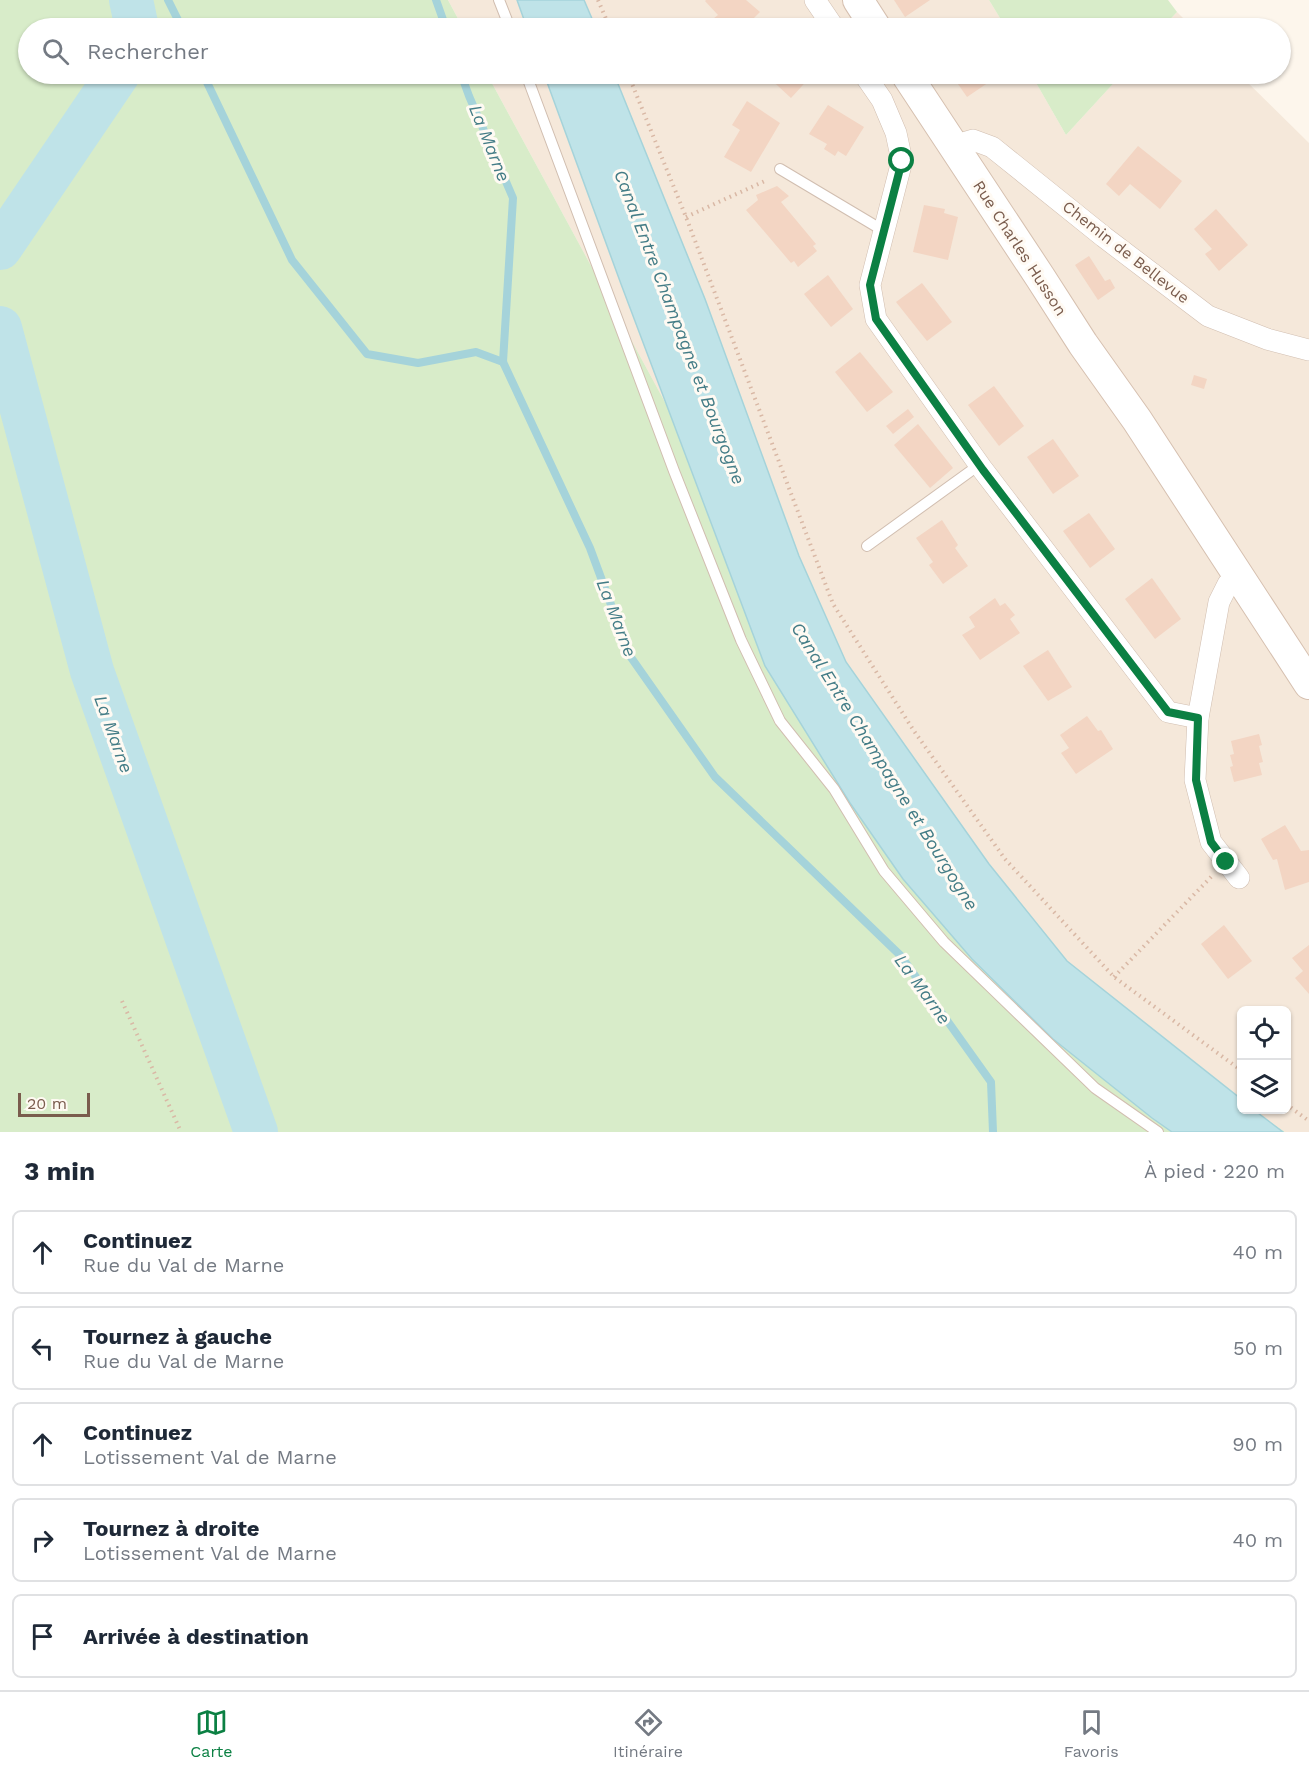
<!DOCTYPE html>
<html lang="fr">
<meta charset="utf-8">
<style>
:root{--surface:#fff;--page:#f6f6f7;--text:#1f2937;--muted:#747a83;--line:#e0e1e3;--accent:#0b8043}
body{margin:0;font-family:"Work Sans",sans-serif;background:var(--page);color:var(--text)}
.controls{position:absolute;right:18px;bottom:18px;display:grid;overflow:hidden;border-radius:9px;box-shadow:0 2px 4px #0004}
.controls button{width:54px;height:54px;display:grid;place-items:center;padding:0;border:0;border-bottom:2px solid var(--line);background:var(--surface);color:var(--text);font:30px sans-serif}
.scale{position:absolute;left:18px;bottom:15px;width:72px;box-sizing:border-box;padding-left:6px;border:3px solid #7a5c4d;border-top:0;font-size:16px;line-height:21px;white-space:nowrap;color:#7a5c4d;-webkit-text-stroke:4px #fffaf3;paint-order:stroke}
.stop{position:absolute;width:18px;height:18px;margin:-14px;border:4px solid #0b8043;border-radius:50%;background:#fff}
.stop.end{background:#0b8043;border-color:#fff;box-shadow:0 2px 6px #0008}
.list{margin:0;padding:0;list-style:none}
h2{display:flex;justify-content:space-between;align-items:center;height:78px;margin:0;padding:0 24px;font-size:26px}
h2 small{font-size:20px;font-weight:400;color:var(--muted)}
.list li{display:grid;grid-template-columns:39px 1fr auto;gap:18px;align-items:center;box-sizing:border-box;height:84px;margin:0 12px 12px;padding:0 12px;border:2px solid var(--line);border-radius:9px}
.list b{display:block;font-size:22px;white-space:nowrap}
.list p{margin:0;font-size:20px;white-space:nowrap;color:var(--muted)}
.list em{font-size:20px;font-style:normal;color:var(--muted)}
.icon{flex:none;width:33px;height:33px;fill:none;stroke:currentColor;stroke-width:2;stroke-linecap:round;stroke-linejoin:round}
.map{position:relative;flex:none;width:1309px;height:1132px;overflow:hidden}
.search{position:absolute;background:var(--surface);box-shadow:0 2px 4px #0004;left:18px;right:18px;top:18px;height:66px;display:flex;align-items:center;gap:15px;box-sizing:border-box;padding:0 21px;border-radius:33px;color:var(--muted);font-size:22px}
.sheet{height:558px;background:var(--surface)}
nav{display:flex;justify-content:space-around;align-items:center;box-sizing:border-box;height:84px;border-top:2px solid var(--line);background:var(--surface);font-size:16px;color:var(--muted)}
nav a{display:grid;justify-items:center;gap:3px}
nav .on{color:var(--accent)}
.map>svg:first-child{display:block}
.residential{fill:#f5e8da}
.green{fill:#d8ecc9}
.water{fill:#bfe3e8;stroke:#a5d3da;stroke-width:1.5}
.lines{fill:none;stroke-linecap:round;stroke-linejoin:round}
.stream{stroke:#a5d3da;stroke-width:8}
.river{stroke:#bfe3e8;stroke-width:44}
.building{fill:#f3d5c3}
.lane-casing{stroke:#d1beb0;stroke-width:12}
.street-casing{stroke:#d1beb0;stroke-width:22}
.secondary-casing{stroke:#d6c0b0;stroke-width:32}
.path{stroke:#d9b8a5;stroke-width:4;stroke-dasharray:1.5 4.5;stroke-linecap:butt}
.lane{stroke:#fff;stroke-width:10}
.street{stroke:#fff;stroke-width:21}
.secondary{stroke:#fff;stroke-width:30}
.route{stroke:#0b8043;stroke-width:8}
.labels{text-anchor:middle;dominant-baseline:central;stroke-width:6;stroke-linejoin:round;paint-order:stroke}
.street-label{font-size:16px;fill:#7a5c4d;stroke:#fffaf3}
.water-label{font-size:18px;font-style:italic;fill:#437c86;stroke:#fffaf3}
</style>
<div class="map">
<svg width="1309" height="1132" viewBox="0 0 1309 1132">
<rect width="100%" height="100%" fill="#fdf6ec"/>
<g class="residential">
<path d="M448 0H989L1006 28H463Z"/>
<path d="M1177 12 1193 28H1162Z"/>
<path d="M487 74H1031L1066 135 1122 74H1239L1309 143V1132H1285L1252 1110H1286V1011H1242L1241 1102 1154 1043 981 882 795 642Z"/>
</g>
<g class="green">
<path d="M0 0H448L463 28H28V74H487L795 642 981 882 1154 1043 1242 1110H1252L1285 1132H0Z"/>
<path d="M989 0H1168L1177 12 1162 28H1006Z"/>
<path d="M1031 74H1122L1066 135Z"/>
</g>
<g class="water">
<path d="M517 0H584L596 28H527Z"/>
<path d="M544 74H614L705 299 799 556 846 662 989 864 1067 961 1241 1099 1242 1110H1254L1283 1132H1172L1152 1118 1053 1039 972 959 903 879 850 803 765 666 621 284Z"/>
</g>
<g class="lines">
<g class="stream">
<path d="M168 0 182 28"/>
<path d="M436 0 446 28"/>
<path d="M203 74 292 260 367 354 418 363 476 352 503 362"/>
<path d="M461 74 469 96 513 198 503 362 590 548 630 656 715 777 901 956 991 1082 993 1132"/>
</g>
<g class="river">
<path d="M131 0 137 28"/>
<path d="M0 248 118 74"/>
<path d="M0 328 92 671 256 1132"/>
</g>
</g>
<g class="building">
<path d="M706 0H746L760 12 744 28H723L713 19 718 15 705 1Z"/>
<path d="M894 0H930L905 17Z"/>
<path d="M765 74H813L791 98Z"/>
<path d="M951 74H992L995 78 967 97Z"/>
<path d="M747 101 780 123 751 172 724 157 740 130 732 125Z"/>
<path d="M828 105 864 127 846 156 838 151 835 156 824 149 827 144 809 134Z"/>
<path d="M1138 146 1182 181 1160 209 1130 184 1119 196 1106 184Z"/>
<path d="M777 186 789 196 781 202 816 244 813 246 817 251 798 267 794 261 791 263 746 210 758 200 756 195Z"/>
<path d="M924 205 945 209 944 213 958 217 948 260 913 252Z"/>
<path d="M1216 209 1248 245 1219 271 1205 254 1212 249 1194 229Z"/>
<path d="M1089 256 1105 281 1110 279 1115 288 1098 300 1075 265Z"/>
<path d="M828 275 853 309 831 327 804 294Z"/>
<path d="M922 283 952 322 927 341 896 302Z"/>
<path d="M860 352 893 392 867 412 835 372Z"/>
<path d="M1194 375 1207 379 1204 389 1191 385Z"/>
<path d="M994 386 1024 426 999 446 968 405Z"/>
<path d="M908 409 914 417 893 434 886 426Z"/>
<path d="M918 424 953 468 930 488 894 445Z"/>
<path d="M1053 439 1079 476 1053 494 1027 457Z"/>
<path d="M1089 513 1115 549 1090 568 1063 531Z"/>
<path d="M942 520 958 545 955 548 968 566 943 584 929 565 933 562 916 538Z"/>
<path d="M1152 578 1181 619 1155 639 1125 599Z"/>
<path d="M995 598 1000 606 1005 603 1015 615 1010 619 1020 633 980 660 962 635 975 627 969 617Z"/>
<path d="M1048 650 1072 687 1048 701 1023 666Z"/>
<path d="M1087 716 1098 731 1101 730 1113 749 1076 774 1061 753 1069 748 1060 735Z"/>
<path d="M1259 734 1262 745 1259 746 1263 762 1259 763 1262 775 1234 782 1230 767 1233 766 1230 755 1234 754 1231 741Z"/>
<path d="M1285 825 1301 851 1309 850V882L1285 890 1277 859 1273 860 1261 839Z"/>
<path d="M1224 925 1252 961 1228 979 1201 944Z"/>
<path d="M1309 945V994L1295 978 1303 971 1292 958Z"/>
</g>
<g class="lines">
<g class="lane-casing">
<g id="lane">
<path d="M499 0 510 28"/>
<path d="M526 74 674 471 741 640 780 721 834 789 884 871 944 942 1095 1088 1158 1132"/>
<path d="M780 169 884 231"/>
<path d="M867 546 979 465"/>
</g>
</g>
<g class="street-casing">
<g id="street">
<path d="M815 0 834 28"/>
<path d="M864 74 882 100 896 133 902 161 870 285 876 319 983 470 1168 712 1198 718 1195 780 1211 842 1239 878"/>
<path d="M953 146 973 140 992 147 1104 237 1208 316 1267 339 1309 350"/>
<path d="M1198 718 1219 602 1228 584 1239 576"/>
</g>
</g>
<g class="secondary-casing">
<g id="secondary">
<path d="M858 0 876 28"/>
<path d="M906 74 1040 277 1083 344 1137 420 1309 684"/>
</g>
</g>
<g class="path">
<path d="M598 0 610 28"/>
<path d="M628 74 686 217 833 604 914 731 1005 859 1114 977 1242 1071"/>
<path d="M686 217 767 180"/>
<path d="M1114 977 1212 876"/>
<path d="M122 1001 181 1132"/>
<path d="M1286 1104 1309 1121"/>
</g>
<use href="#lane" class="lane"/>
<use href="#street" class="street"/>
<use href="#secondary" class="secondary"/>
</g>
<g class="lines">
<path class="route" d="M902 161 870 285 876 319 983 470 1168 712 1198 718 1196 780 1211 842 1226 862"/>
</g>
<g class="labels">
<g class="street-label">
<text transform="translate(1020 248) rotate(57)">Rue Charles Husson</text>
<text transform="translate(1126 252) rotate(38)">Chemin de Bellevue</text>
</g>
<g class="water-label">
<text transform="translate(490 143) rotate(68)">La Marne</text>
<text transform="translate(680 327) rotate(69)">Canal Entre Champagne et Bourgogne</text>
<text transform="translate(617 618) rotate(69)">La Marne</text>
<text transform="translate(114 734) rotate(70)">La Marne</text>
<text transform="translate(885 766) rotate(58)">Canal Entre Champagne et Bourgogne</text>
<text transform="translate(923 989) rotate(54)">La Marne</text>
</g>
</g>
</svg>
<div class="controls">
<button><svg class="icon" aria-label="locate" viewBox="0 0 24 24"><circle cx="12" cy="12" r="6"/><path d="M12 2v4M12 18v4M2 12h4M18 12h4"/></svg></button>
<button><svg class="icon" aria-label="layers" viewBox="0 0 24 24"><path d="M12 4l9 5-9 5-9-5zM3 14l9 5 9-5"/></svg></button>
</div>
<div class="scale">20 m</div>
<div class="stop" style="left:902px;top:161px"></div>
<div class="stop end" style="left:1226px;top:862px"></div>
<div class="search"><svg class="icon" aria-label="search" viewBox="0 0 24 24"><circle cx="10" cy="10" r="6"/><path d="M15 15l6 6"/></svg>Rechercher</div>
</div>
<section class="sheet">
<h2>3 min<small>À pied · 220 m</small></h2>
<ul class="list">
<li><svg class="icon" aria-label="ahead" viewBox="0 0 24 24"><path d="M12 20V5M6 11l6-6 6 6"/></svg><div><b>Continuez</b><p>Rue du Val de Marne</p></div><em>40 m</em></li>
<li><svg class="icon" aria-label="left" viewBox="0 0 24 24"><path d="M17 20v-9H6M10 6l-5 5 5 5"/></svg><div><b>Tournez à gauche</b><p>Rue du Val de Marne</p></div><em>50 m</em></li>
<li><svg class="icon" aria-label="ahead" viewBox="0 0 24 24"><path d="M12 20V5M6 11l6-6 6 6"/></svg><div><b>Continuez</b><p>Lotissement Val de Marne</p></div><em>90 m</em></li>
<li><svg class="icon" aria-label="right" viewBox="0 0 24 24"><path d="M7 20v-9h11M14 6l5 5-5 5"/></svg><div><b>Tournez à droite</b><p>Lotissement Val de Marne</p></div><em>40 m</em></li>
<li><svg class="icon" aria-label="arrive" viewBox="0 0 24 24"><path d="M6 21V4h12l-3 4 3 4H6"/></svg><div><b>Arrivée à destination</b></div></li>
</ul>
</section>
<nav>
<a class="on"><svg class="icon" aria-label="map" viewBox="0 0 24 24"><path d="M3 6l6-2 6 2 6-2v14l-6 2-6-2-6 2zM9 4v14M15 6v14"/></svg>Carte</a>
<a><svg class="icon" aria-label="directions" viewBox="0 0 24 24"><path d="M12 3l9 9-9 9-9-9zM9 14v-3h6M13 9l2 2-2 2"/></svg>Itinéraire</a>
<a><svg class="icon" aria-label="saved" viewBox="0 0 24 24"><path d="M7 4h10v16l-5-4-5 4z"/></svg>Favoris</a>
</nav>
